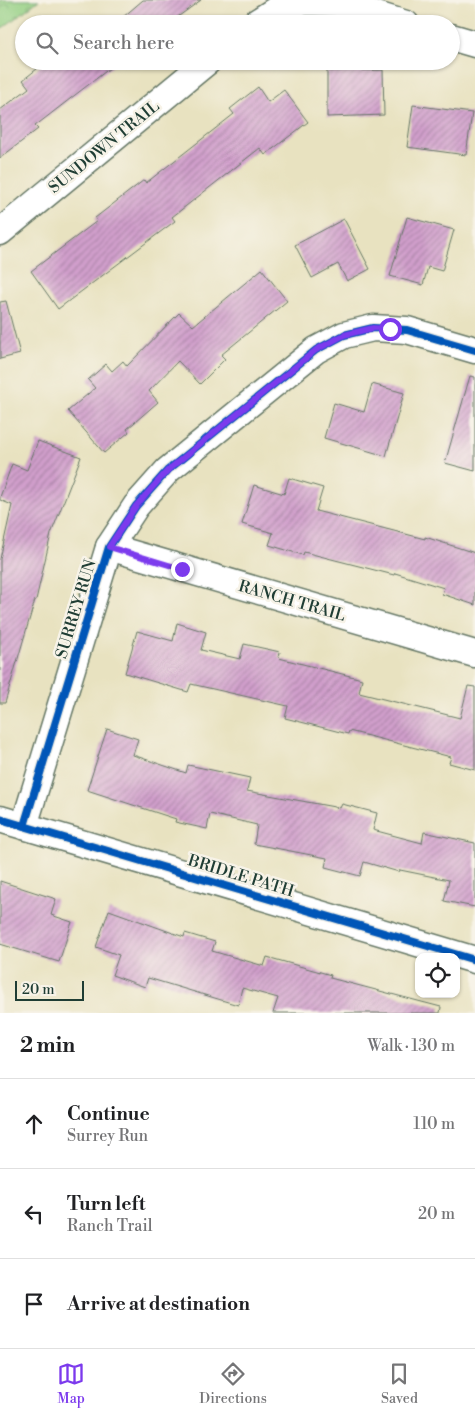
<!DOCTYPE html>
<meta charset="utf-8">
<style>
:root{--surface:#fff;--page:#f2f2f2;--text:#202124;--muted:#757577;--line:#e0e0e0;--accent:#7c3aed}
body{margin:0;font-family:"Libre Bodoni",serif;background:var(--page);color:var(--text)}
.controls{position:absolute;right:15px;bottom:15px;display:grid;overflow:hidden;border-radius:10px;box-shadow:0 1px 4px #0004}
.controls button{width:45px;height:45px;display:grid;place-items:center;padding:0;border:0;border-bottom:1px solid var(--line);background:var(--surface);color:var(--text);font:25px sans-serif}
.scale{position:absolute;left:15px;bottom:12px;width:69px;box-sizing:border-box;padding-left:5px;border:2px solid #1f3d34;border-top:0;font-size:14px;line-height:18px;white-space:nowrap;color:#1f3d34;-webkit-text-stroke:4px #f7f3e8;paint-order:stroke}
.stop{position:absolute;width:15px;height:15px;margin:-11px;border:4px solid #7c3aed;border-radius:50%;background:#fff}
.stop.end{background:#7c3aed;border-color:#fff;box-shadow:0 1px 5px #0008}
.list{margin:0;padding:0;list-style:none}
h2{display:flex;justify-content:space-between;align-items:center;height:65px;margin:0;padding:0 20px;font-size:21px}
h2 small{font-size:16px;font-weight:400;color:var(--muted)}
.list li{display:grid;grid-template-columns:32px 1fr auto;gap:15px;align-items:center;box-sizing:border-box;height:90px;padding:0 20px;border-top:1px solid var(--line)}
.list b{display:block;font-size:19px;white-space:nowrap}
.list p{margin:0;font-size:16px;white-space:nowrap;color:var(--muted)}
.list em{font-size:16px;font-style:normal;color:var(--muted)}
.icon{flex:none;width:28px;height:28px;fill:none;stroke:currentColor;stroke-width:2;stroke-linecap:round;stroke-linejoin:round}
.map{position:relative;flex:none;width:475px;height:1013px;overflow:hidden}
.search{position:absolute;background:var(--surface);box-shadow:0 1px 4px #0004;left:15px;right:15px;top:15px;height:55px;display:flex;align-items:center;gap:12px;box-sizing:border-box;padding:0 18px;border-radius:28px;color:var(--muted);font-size:19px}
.sheet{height:335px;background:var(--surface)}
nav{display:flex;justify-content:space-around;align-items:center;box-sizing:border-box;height:70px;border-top:1px solid var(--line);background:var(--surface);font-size:14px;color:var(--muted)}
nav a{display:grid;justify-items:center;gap:2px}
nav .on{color:var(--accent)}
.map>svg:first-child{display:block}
.park{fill:url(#park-crowns);stroke:#5a865c}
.building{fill:url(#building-hatch)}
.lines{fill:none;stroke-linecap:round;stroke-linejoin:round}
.minor-casing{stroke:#657765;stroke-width:29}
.minor{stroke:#fff;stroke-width:26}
.cycleway-casing{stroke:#f7f3e8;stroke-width:11}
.cycleway{stroke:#0057b8;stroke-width:8}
.route{stroke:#7c3aed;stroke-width:6}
.labels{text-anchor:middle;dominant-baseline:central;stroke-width:5;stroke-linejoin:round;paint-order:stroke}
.street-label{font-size:16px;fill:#1f3d34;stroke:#f7f3e8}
</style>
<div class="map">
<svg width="475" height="1013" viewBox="0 0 475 1013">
<defs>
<pattern id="park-crowns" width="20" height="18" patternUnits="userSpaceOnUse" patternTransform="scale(1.25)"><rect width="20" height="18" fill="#95d084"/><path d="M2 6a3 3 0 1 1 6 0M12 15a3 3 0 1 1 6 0" fill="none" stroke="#79aa6d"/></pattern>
<pattern id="building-hatch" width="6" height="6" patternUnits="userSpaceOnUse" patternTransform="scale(1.25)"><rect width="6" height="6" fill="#d19fcc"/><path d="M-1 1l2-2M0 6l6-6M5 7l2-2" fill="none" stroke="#a983a6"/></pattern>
</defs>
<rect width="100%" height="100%" fill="#f7f3e8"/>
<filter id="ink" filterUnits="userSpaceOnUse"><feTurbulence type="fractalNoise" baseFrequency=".02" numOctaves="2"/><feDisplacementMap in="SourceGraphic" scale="10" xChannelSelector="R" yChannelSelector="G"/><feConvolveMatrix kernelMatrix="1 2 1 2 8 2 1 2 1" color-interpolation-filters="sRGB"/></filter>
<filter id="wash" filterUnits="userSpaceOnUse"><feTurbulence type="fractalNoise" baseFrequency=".0096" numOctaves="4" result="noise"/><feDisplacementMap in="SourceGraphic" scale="20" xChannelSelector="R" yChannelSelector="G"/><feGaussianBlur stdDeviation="1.12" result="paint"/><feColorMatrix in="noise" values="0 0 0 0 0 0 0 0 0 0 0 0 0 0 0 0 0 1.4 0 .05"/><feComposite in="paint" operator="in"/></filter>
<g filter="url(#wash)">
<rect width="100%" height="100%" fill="#e8e2c0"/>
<path class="park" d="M0 0H39L0 30Z"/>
<g id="blocks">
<g class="building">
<path d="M143 0H201L168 24H115Z"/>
<path d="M47 61H119L35 126 38 129 0 158V110L29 88 23 80Z"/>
<path d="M383 70 384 115 327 117V71Z"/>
<path d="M258 87 268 102 284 90 308 122 265 155 260 148 172 217 175 221 58 309 31 271 97 221 95 218 144 180 146 183 234 114 230 109Z"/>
<path d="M413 105 472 113 466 155 407 147Z"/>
<path d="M407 217 454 230 442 271 428 267 423 285 390 276Z"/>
<path d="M344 219 370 269 347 281 338 264 312 278 295 245Z"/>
<path d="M262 269 287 301 221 355 225 359 200 384 178 361 149 391 158 402 127 429 129 432 104 453 68 411 95 388 88 380 106 364 112 371 123 361 127 366 179 313 193 326Z"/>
<path d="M6 301 20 354 0 359V302Z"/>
<path d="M470 376 475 377V471L445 463Z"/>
<path d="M372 384 404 393 386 456 324 438 334 403 364 412Z"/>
<path d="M38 441 81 457 51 534 36 600H35L5 703H0V559L12 505 0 500V497L12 464 27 470Z"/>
<path d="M289 478 323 488 316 511 425 539V537L475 553V605L442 594 444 588 395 573 394 575 304 552 303 555 269 545 273 533 242 524 254 485 284 494Z"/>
<path d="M177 623 206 632 201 650 240 659 244 644 280 652 279 658 362 679 359 693 460 718 468 686 475 687V770L449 763 451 757 349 731 348 734 285 718 288 706 191 684 188 692 125 673 137 631 173 641Z"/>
<path d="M107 729 138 739 133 755 186 773 188 765 250 778 247 791 340 808 342 804 377 813 373 830 422 843 424 832 475 843V907L444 901 449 880 400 870 399 872 364 862 360 876 325 867 327 858 254 844 257 825 210 814 207 829 175 822 176 819 87 790Z"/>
<path d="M0 881 56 899 51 915 72 922 59 962 0 944Z"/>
<path d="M109 910 184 937 185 933 215 942 212 951 264 966 267 957 331 975 330 978 441 1007 440 1013H273L278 998 242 988 238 1005 148 978 145 987 112 975 119 955 96 947Z"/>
</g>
</g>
</g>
<g filter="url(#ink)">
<use href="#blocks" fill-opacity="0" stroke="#657765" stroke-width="1"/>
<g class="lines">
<g class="minor-casing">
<g id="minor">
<path d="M254 24 279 8 306 2 337 3 406 24"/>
<path d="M451 37 475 44"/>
<path d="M0 232 208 61"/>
<path d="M109 547 475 654"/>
<path d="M0 819 475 960"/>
<path d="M24 826 109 547 136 506 168 470 316 350 344 335 373 328 407 330 475 350"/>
</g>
</g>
<use href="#minor" class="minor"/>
<g class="cycleway-casing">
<g id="cycleway">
<path d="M0 819 475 960"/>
<path d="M24 826 109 547 136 506 168 470 316 350 344 335 373 328 407 330 475 350"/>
</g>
</g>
<use href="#cycleway" class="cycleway"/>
</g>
</g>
<g class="lines" filter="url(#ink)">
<path class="route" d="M182 569 109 547 136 506 168 470 316 350 344 335 373 328 390 329"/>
</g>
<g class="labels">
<g class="street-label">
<text transform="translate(104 147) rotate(-39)">SUNDOWN TRAIL</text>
<text transform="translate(292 601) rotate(16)">RANCH TRAIL</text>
<text transform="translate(76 609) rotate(-73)">SURREY RUN</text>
<text transform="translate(241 876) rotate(17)">BRIDLE PATH</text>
</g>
</g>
</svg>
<div class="controls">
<button><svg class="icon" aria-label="locate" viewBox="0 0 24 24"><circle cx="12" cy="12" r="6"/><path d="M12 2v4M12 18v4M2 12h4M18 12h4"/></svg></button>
</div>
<div class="scale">20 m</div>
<div class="stop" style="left:390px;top:329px"></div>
<div class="stop end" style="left:182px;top:569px"></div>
<div class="search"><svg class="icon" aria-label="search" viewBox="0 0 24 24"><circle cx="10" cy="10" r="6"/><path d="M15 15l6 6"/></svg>Search here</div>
</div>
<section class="sheet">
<h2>2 min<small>Walk · 130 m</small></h2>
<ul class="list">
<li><svg class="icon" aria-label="ahead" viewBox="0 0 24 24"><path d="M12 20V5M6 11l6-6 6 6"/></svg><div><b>Continue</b><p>Surrey Run</p></div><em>110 m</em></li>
<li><svg class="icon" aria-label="left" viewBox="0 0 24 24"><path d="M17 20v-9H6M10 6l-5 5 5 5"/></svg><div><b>Turn left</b><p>Ranch Trail</p></div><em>20 m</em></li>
<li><svg class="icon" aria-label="arrive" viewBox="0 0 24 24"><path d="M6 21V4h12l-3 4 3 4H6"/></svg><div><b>Arrive at destination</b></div></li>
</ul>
</section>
<nav>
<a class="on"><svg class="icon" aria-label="map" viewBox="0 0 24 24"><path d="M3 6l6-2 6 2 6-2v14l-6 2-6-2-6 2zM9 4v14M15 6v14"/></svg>Map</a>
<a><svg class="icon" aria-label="directions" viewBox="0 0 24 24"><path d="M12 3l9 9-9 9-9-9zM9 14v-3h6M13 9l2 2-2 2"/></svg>Directions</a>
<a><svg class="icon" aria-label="saved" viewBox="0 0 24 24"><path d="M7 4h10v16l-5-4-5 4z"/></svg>Saved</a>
</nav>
